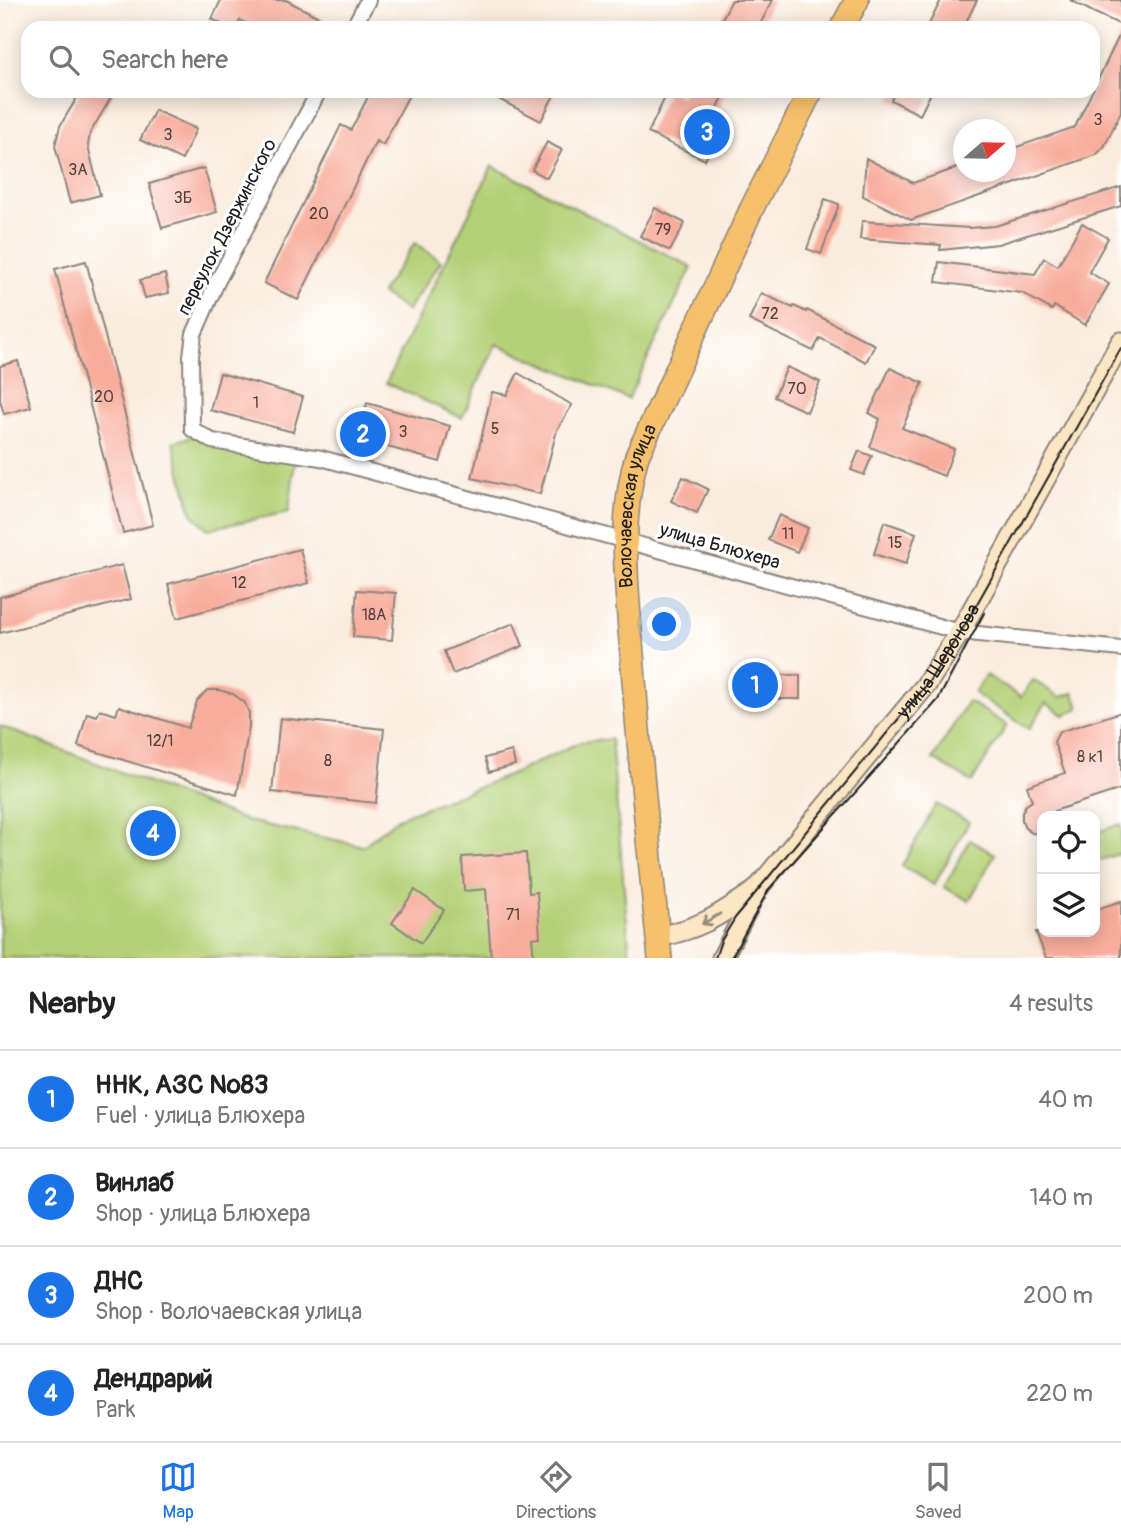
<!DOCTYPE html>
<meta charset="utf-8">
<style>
:root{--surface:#fff;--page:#f6f6f6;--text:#222;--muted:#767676;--line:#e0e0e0;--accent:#1a73e8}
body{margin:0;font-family:Pangolin,sans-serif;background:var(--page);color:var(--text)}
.controls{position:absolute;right:21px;bottom:21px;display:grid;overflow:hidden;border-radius:14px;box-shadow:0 4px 18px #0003}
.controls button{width:63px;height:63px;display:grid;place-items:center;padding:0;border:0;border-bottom:2px solid var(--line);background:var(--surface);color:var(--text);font:35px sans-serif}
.compass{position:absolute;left:953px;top:119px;width:63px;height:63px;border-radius:50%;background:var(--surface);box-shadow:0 4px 18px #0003;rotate:70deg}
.you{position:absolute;left:665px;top:625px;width:24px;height:24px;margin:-18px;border:5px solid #fff;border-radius:50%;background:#1a73e8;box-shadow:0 0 0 10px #1a73e833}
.badge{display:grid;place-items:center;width:46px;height:46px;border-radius:50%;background:var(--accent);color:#fff;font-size:23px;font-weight:700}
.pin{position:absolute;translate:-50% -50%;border:4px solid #fff;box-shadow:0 2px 7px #0006}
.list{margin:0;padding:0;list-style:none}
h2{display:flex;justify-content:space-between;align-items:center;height:91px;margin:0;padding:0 28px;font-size:30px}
h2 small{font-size:23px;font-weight:400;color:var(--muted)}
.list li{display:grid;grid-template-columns:46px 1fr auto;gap:21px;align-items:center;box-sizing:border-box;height:98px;padding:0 28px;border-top:2px solid var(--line)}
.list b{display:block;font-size:26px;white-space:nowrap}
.list p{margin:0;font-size:23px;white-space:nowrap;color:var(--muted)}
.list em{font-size:23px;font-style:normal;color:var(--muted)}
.icon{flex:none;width:38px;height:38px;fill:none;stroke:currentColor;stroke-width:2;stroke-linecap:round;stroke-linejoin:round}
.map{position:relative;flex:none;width:1121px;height:958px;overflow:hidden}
.search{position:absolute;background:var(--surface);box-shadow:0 4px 18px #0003;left:21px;right:21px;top:21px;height:77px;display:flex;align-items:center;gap:18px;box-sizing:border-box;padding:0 24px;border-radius:21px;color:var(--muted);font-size:26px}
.sheet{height:483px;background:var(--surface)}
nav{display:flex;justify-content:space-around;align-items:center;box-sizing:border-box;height:98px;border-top:2px solid var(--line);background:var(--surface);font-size:19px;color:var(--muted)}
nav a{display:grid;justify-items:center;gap:4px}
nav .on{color:var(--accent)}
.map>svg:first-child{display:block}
.green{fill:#b4d076;stroke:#687649;stroke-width:2}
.building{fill:#f8ad9c}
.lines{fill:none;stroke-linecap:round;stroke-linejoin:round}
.minor-casing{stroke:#8b847c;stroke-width:18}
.secondary-casing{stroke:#8b847c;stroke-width:23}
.primary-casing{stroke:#8b847c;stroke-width:26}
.minor{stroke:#fff;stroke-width:14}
.secondary{stroke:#fce6c4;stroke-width:19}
.primary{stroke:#f7c06c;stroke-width:23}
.tram{stroke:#1c1c1c;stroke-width:2}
.oneway{stroke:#978b78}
.labels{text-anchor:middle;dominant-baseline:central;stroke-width:6;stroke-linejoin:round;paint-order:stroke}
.number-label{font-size:16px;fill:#53403c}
.street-label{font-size:19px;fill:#1c1c1c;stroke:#fff}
</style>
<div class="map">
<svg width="1121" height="958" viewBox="0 0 1121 958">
<rect width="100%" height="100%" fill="#fff"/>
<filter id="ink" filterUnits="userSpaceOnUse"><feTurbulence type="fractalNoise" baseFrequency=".0143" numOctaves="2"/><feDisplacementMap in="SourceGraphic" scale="14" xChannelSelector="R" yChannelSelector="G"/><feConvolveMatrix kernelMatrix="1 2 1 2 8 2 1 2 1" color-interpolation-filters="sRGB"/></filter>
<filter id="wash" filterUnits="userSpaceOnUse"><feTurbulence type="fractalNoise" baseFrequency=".00686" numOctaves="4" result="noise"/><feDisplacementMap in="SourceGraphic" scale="28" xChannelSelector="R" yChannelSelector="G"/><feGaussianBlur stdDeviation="1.57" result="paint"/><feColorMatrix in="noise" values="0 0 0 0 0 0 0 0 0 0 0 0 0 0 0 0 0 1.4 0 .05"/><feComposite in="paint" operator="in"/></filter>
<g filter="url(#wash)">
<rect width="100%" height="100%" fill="#faecdd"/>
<g class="green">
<path d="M492 166 692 267 628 399 496 344 462 418 386 383Z"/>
<path d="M415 243 441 261 407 311 381 293Z"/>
<path d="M200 434 295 460 289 512 208 529 192 514 173 442Z"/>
<path d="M986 675 1021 697 1033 680 1060 697 1074 693 1079 708 1064 715 1046 703 1029 729 974 693Z"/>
<path d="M968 701 1007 725 972 782 933 759Z"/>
<path d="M0 726 247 821 363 846 398 818 515 773 580 742 611 739 630 958H0Z"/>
<path d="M936 804 969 822 934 885 902 866Z"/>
<path d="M1121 824V853L1095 862V833Z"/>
<path d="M970 840 995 854 969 901 944 887Z"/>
</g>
<g id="blocks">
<g class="building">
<path d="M221 0H286L340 28H255L240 20 236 28H229L212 19Z"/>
<path d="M732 0H773L758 28H717Z"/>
<path d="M941 0H977L963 28H927Z"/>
<path d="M1070 0H1121V25L1095 13Z"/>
<path d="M1121 32V112L1104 147 1096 155 911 220 863 196 866 158 913 183 963 166V172H1005V151L1075 127Z"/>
<path d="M81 91H115L90 133 88 146 100 195 70 203 55 146 60 126Z"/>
<path d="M371 91H411L383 145 376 141 298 300 264 283 341 125 351 130Z"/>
<path d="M483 91H556L541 121Z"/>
<path d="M668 91 681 97 685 91H726L715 113 726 118 705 160 648 133Z"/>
<path d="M896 91H932L920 115 891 100Z"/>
<path d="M155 110 196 129 182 160 140 140Z"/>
<path d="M547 142 562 150 547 178 532 170Z"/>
<path d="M204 168 217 212 162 228 149 184Z"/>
<path d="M1121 187V206L998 244 940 250 941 245 860 239 862 221 969 228 995 226Z"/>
<path d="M825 199 839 204 821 254 807 249Z"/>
<path d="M655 208 685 223 670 251 640 236Z"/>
<path d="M1082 223 1108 238 1089 272 1109 284 1085 325 1054 306 1052 310 1022 293 936 282 939 262 1035 274 1044 258 1058 266Z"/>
<path d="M86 261 153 525 123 533 55 269Z"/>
<path d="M165 274 169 293 145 298 140 280Z"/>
<path d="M761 293 793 308 794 306 806 312 807 310 875 345 866 362 820 338 813 351 749 320Z"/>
<path d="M18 361 31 407 4 414 0 400V366Z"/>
<path d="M787 367 820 382 807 412 774 397Z"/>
<path d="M890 368 923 383 902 428 954 449 944 476 870 447 880 419 869 413Z"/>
<path d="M220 373 303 397 293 432 210 410Z"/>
<path d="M518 373 572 405 557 430 540 494 472 478 492 392 507 395Z"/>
<path d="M367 403 450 426 440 462 357 438Z"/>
<path d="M859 451 872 456 864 475 851 470Z"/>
<path d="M683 477 708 489 697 513 671 501Z"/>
<path d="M779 515 808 528 797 552 768 540Z"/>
<path d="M884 522 916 533 906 564 874 554Z"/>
<path d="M300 549 309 583 177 618 168 584Z"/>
<path d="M122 565 131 599 0 633V597Z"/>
<path d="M357 590 396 593 392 640 353 637Z"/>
<path d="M514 623 523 646 453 674 444 651Z"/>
<rect x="731" y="675" width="69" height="24"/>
<path d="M207 690H219L233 694 245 703 249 713V727L237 795 78 746 87 713 97 716 100 710 116 715 119 706 188 728 197 701Z"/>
<path d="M1121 712V789L1054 811 1055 816H1042V834L1032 833 1025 828 1022 820V813L1025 806 1032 801 1027 786 1065 773 1054 742 1059 732Z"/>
<path d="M280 718 384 729 376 803 272 792Z"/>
<path d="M512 751 515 765 489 772 485 758Z"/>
<path d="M526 853 529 893 537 892 540 937 532 938 534 958H491L486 889 464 891 462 857Z"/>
<path d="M415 890 444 910 421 943 392 923Z"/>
<path d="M1121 901V958H1046L1036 932H1095V910Z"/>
</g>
</g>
</g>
<g filter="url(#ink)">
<use href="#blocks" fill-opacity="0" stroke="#8b847c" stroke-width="2"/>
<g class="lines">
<g class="minor-casing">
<g id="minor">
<path d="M353 28 368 0"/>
<path d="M319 91 217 282 194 334 191 356 192 429 212 441 321 458 960 632 1121 649"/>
</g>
</g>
<g class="secondary-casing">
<g id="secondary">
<path d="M658 937C702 928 718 916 755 891"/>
<path id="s1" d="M722 958 758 888 926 685 960 632 1121 342"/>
</g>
</g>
<g class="primary-casing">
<g id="primary">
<path d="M842 28 857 0"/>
<path id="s2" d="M660 958C650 861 640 764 633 667 628 596 617 525 637 456L752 208 811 91"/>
</g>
</g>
<use href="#minor" class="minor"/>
<use href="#secondary" class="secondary"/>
<use href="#primary" class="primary"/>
<g class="tram">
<path d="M715 958 721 941 735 918 928 683 965 625 1121 348"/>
<path d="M731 958 769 889 938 700 984 613"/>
</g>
</g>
<defs><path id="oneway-shaft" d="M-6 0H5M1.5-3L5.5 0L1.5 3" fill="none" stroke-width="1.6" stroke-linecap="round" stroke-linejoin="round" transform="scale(1.75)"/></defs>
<use class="oneway" href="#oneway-shaft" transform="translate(711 919) rotate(150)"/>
</g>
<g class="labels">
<g class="number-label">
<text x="1098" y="120">3</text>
<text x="168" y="135">3</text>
<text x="78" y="170">3А</text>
<text x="183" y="198">3Б</text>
<text x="319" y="214">20</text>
<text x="663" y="230">79</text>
<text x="770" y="314">72</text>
<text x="797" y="389">70</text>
<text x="104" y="397">20</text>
<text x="256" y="403">1</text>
<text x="495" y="429">5</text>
<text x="403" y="432">3</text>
<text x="788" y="534">11</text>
<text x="895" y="543">15</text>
<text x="239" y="583">12</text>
<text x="374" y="615">18А</text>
<text x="160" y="741">12/1</text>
<text x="1090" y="757">8 к1</text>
<text x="328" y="761">8</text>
<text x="513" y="915">71</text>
</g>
<g class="street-label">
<text transform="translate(227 227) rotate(-63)">переулок Дзержинского</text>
<text stroke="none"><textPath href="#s2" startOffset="455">Волочаевская улица</textPath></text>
<text transform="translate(720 546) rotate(16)">улица Блюхера</text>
<text stroke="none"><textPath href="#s1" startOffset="369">улица Шеронова</textPath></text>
</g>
</g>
</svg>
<div class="controls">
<button><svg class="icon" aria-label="locate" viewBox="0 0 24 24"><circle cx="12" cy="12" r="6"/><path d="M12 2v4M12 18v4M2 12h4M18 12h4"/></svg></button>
<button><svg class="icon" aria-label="layers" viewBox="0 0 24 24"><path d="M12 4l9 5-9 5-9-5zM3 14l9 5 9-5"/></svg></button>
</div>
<svg class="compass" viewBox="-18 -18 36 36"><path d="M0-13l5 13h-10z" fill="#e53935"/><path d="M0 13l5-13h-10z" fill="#767676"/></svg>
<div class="you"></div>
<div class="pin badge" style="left:755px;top:685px">1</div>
<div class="pin badge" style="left:363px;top:434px">2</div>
<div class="pin badge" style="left:707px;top:132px">3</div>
<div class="pin badge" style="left:153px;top:833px">4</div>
<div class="search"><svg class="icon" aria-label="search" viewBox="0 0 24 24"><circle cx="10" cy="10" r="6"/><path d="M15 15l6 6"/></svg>Search here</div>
</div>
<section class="sheet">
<h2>Nearby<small>4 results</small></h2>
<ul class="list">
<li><span class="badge">1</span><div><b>ННК, АЗС №83</b><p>Fuel · улица Блюхера</p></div><em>40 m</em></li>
<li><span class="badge">2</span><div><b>Винлаб</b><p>Shop · улица Блюхера</p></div><em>140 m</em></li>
<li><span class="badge">3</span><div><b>ДНС</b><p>Shop · Волочаевская улица</p></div><em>200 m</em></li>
<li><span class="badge">4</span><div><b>Дендрарий</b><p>Park</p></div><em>220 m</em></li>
</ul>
</section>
<nav>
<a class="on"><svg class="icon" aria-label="map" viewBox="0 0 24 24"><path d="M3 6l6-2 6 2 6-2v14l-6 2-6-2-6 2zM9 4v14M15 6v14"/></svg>Map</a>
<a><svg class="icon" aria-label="directions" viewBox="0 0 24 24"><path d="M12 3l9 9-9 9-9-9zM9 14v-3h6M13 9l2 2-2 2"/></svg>Directions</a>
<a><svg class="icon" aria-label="saved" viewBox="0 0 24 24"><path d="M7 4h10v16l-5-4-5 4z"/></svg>Saved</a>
</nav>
